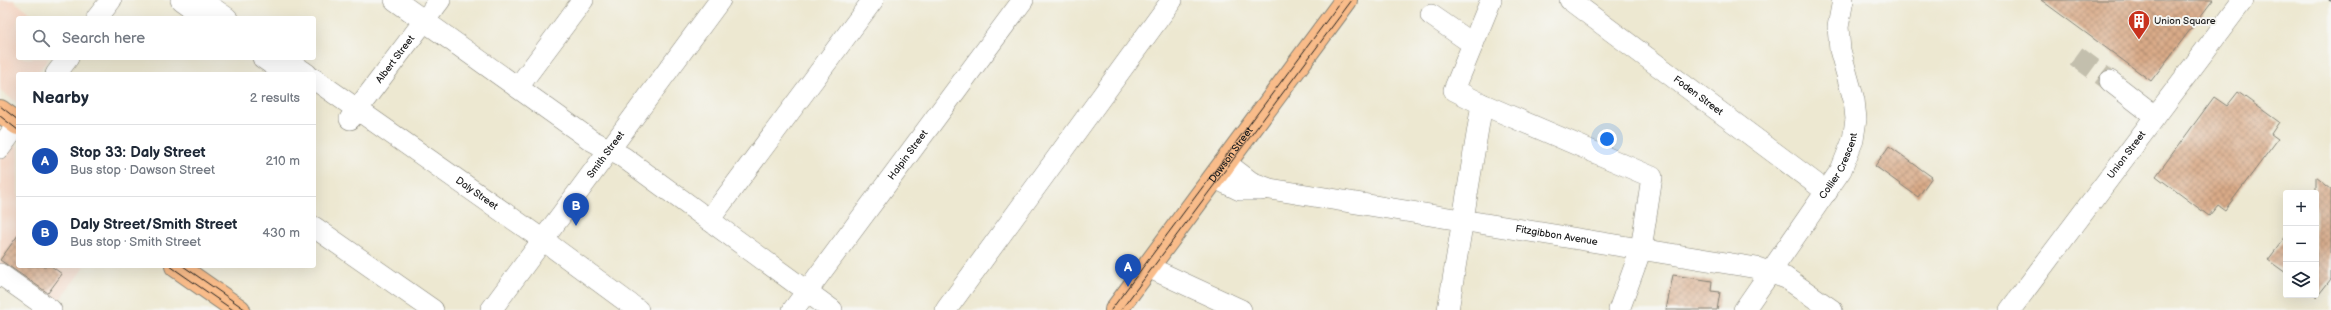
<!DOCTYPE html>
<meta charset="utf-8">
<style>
:root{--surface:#fff;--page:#f6f6f7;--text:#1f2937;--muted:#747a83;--line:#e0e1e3;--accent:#1a73e8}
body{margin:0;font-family:"Balsamiq Sans",sans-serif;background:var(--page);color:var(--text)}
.controls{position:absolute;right:12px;bottom:12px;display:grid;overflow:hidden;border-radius:4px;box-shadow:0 4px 16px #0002}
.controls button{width:36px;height:36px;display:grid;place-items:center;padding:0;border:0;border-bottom:1px solid var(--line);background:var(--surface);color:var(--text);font:20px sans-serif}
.you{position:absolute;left:1607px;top:139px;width:14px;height:14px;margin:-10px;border:3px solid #fff;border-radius:50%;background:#1a73e8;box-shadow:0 0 0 6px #1a73e833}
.badge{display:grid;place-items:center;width:26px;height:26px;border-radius:50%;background:var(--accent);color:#fff;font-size:13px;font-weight:700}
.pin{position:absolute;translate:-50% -33px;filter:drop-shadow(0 1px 2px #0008)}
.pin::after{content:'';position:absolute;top:21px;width:14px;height:12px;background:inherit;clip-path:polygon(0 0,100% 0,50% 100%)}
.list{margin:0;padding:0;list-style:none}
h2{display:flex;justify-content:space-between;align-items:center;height:52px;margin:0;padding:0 16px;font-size:17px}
h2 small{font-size:13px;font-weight:400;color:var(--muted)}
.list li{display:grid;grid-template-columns:26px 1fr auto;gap:12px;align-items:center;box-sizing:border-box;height:72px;padding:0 16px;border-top:1px solid var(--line)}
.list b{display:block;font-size:15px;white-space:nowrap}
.list p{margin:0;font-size:13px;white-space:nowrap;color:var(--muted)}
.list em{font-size:13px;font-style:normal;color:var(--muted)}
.icon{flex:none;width:22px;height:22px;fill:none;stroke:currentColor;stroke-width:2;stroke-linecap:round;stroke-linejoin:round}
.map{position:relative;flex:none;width:2331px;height:310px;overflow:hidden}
.search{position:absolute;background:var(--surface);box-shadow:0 4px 16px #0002;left:16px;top:16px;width:300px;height:44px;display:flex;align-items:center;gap:10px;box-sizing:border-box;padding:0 14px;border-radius:4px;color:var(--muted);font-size:15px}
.panel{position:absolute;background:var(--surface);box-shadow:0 4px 16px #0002;left:16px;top:72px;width:300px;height:196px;border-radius:4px}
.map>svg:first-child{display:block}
.built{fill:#f4d3c0}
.building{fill:url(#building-cross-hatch)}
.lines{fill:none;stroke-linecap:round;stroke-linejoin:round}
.minor-tunnel{stroke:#c3bfad;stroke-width:21;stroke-dasharray:21 10;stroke-linecap:butt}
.minor-casing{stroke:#848276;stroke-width:22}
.major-casing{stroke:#848276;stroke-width:24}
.minor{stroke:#fff;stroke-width:21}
.major{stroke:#f9bc8a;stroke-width:22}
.tram{stroke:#1c1c1c;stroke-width:1}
.labels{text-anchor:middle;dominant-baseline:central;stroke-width:4;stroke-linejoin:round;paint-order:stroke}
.poi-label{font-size:10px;fill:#1c1c1c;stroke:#f6f6f2;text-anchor:start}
.street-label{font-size:10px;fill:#1c1c1c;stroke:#f6f6f2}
</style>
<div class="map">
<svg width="2331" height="310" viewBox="0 0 2331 310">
<defs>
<pattern id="building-cross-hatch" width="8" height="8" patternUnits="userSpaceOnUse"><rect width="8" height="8" fill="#d9aa88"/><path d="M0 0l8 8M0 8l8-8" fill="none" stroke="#af8a6e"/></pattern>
</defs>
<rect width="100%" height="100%" fill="#f6f6f2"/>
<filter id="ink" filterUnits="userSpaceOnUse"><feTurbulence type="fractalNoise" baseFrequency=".025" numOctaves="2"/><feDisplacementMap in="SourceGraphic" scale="8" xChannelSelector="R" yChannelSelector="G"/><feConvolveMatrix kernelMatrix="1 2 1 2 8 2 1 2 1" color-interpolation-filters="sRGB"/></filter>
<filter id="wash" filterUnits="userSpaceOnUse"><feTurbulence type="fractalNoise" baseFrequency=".012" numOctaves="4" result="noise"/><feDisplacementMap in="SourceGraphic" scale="16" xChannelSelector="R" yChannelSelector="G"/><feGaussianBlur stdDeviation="0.9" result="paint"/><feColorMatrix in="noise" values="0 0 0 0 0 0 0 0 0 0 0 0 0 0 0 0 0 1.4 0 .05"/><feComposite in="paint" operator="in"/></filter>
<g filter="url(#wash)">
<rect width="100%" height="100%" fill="#ede8d1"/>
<g class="built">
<path d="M0 0H13L37 18H18V58H49L37 74H18V99L16 102 0 90Z"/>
<path d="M0 134 18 147V266H85L55 306 0 267Z"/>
</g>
<g id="blocks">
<g class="building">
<path d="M2041 0H2213L2151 81Z"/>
<path d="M2238 92 2279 122 2271 134 2278 139 2225 210 2218 205 2209 216 2156 176 2214 97 2227 106Z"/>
<path d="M1889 146 1932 177 1918 197 1875 166Z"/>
<path d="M2316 177 2331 189V279L2316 298Z"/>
<path d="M18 235V266H51L62 274 48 293 0 260Z"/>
<path d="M2286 236V273L2268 260Z"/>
<path d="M1673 275 1712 281 1711 291 1720 292 1717 310H1666Z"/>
</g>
</g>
</g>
<g filter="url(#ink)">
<use href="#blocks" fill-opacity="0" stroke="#848276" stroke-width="1"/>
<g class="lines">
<path class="minor-tunnel" d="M2076 56 2110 81"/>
<g class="minor-casing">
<g id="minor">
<path d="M181 0 206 18"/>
<path d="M201 0 227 18"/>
<path d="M395 0 591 140 623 157 832 310"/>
<path d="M1491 0 1454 90 1482 104 1652 177 1641 249 1619 310"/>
<path id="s1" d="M1570 0 1827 192"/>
<path d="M1431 15 1473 44"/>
<path d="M97 18 111 0"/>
<path d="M263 58 286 74"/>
<path d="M284 58 307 74"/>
<path d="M56 74 68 58"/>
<path id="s2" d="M314 79 543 240 638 310"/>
<path d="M2110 81 2155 116"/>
<path d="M518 87 583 0"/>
<path id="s3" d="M350 119 440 0"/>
<path d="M0 148 18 124"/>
<path id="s4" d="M1226 163 1251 182 1270 189 1757 268 1786 278 1832 310"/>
<path d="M1215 178 1240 190H1261"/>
<path d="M709 220 873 0"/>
<path d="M314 227 433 310"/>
<path d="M1148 267 1241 310"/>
<path d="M0 274 51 310"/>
<path id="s5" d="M491 310 720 0"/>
<path id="s6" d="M793 310 1023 0"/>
<path d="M946 310 1172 0"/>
<path d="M1448 310 1482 104"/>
<path id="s7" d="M1744 310 1841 170 1853 140 1856 119 1854 100 1840 50 1838 27 1843 0"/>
<path id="s8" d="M2010 310 2243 0"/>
</g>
</g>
<g class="major-casing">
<g id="major">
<path d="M0 111 18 124"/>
<path d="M176 266 239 310"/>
<path id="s9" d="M1116 310 1346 0"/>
</g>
</g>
<use href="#minor" class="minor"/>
<use href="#major" class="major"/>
<g class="tram">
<path d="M2329 0 2331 1"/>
<path d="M0 106 18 120"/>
<path d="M0 116 18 130"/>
<path d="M170 266 233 310"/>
<path d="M183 266 246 310"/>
<path d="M1111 310 1342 0"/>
<path d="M1121 310 1352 0"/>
</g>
</g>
</g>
<defs>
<g id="building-pin" transform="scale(1.15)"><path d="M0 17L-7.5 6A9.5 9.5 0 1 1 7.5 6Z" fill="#c8321e" stroke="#f6f6f2"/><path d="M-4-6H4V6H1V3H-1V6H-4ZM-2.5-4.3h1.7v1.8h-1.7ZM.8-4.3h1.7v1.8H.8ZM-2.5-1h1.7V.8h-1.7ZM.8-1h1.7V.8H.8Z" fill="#fff"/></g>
</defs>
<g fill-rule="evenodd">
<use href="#building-pin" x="2139" y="21"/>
</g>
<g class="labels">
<g class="poi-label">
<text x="2154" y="21">Union Square</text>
</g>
<g class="street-label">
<text stroke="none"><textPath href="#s3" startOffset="75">Albert Street</textPath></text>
<text stroke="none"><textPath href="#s1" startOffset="160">Foden Street</textPath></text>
<text stroke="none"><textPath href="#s5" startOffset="193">Smith Street</textPath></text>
<text stroke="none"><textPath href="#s6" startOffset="193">Halpin Street</textPath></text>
<text stroke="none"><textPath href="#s9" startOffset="193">Dawson Street</textPath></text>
<text stroke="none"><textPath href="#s8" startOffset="194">Union Street</textPath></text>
<text stroke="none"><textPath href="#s7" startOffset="173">Collier Crescent</textPath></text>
<text stroke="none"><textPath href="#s2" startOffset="199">Daly Street</textPath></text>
<text stroke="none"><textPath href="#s4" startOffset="342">Fitzgibbon Avenue</textPath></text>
</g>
</g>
</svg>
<div class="controls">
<button>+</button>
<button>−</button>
<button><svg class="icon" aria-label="layers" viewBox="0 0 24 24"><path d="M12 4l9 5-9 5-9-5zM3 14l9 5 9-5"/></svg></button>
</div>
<div class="you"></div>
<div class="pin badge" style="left:1128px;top:287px;background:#1a4fb4">A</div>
<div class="pin badge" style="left:576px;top:226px;background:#1a4fb4">B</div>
<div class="search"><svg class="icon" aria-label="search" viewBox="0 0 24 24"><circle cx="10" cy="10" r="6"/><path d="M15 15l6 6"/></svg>Search here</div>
<section class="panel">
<h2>Nearby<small>2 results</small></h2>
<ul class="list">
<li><span class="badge" style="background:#1a4fb4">A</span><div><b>Stop 33: Daly Street</b><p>Bus stop · Dawson Street</p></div><em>210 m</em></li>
<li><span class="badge" style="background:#1a4fb4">B</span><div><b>Daly Street/Smith Street</b><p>Bus stop · Smith Street</p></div><em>430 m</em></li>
</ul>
</section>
</div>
